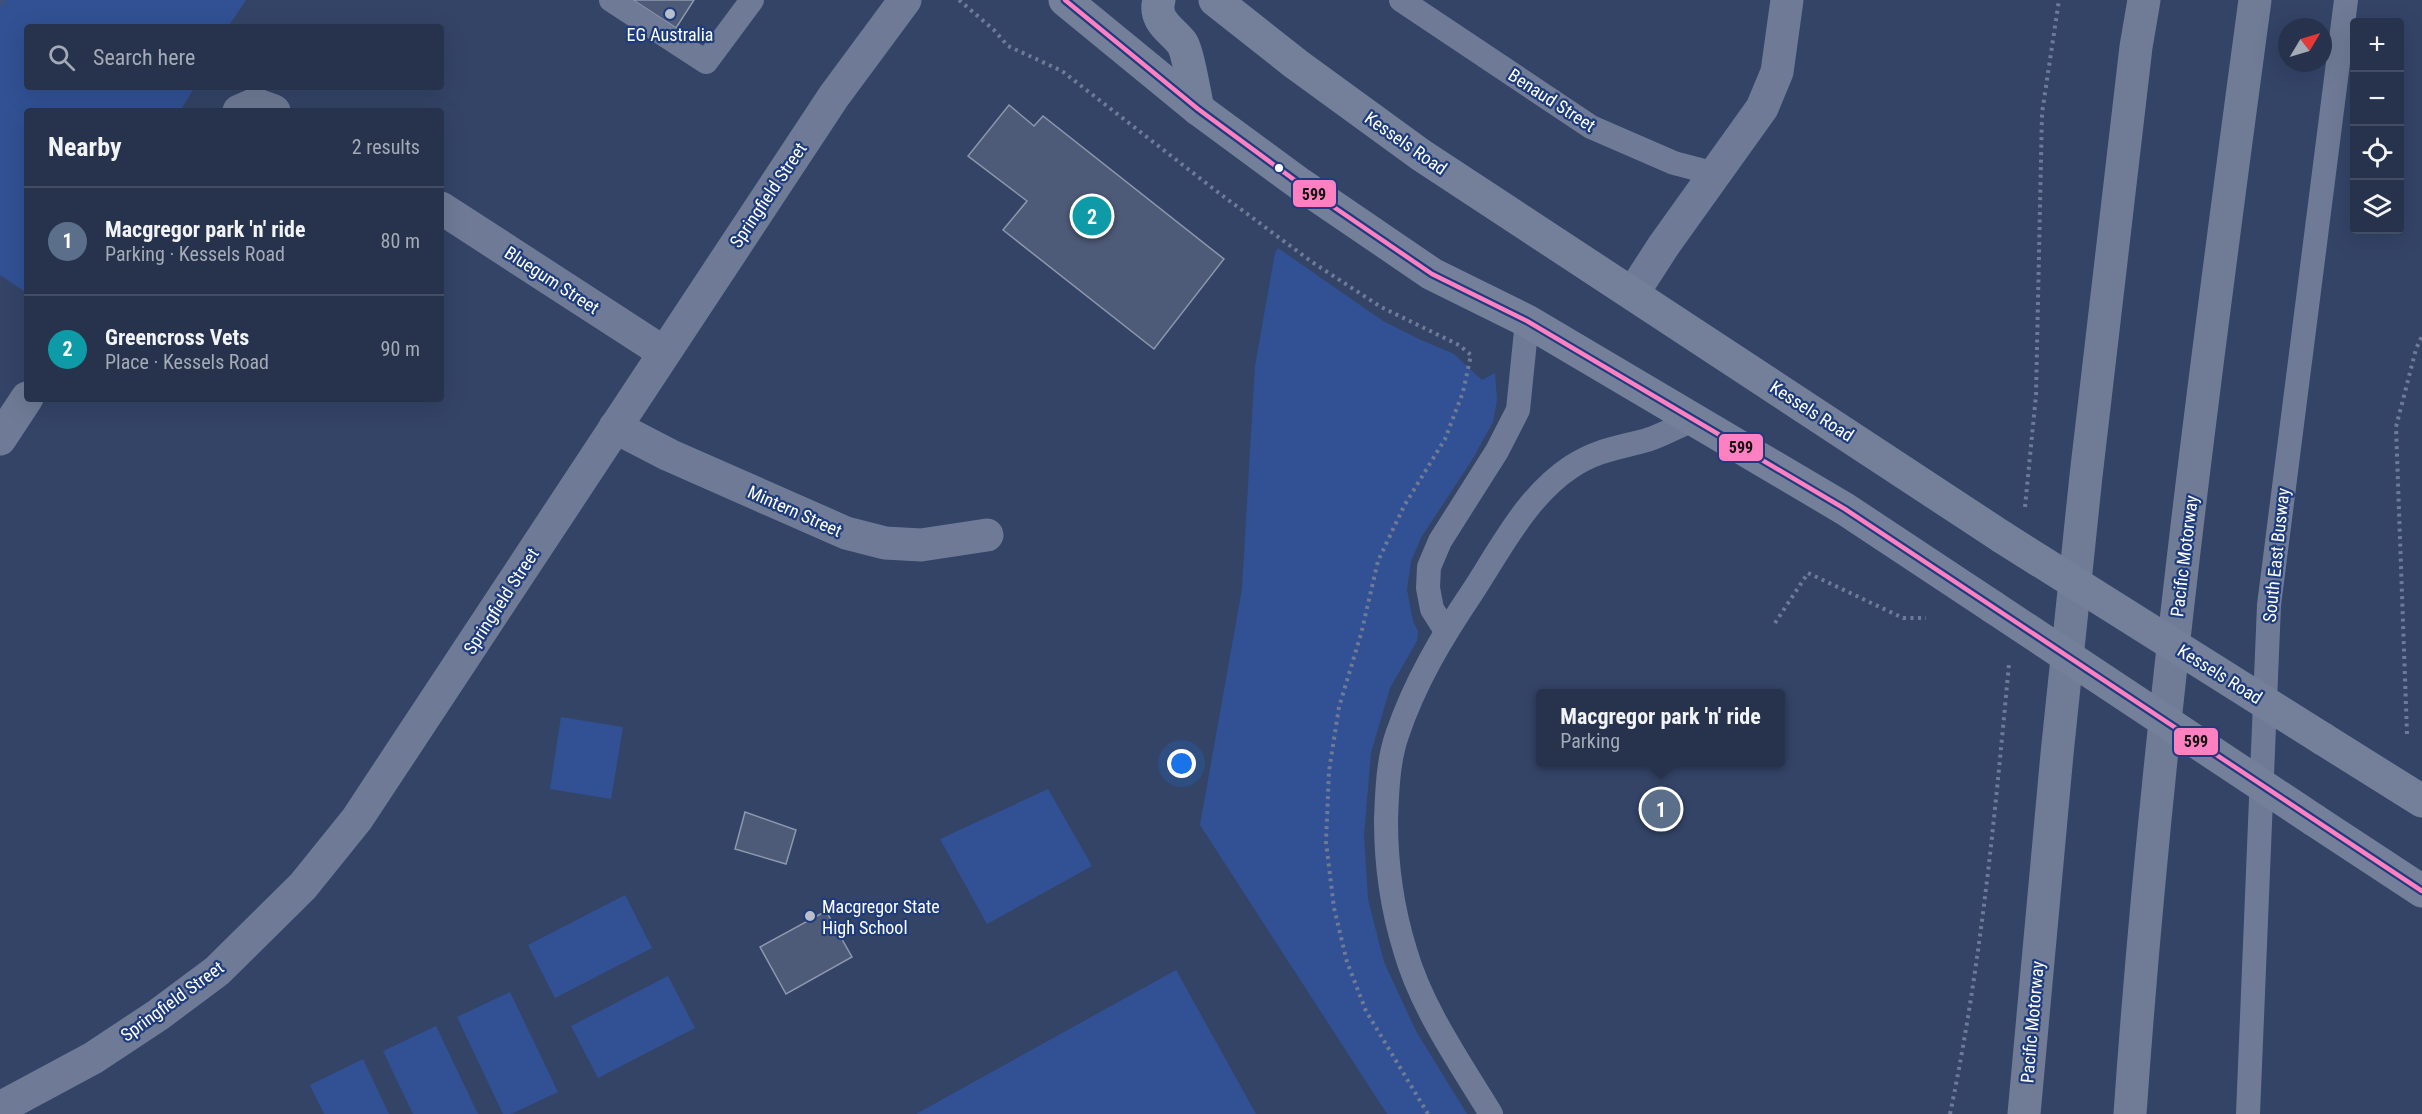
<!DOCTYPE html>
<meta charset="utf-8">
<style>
:root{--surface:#27334d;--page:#333f57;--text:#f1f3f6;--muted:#a4aab6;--line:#434e65;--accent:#b8beca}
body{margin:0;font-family:"Roboto Condensed",sans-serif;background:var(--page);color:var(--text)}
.controls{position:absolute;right:18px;top:18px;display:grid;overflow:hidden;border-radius:6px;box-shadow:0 6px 24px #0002}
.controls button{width:54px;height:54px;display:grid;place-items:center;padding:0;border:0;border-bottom:2px solid var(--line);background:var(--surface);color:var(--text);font:30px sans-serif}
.compass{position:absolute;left:2278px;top:18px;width:54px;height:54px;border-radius:50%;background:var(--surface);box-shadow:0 6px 24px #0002;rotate:52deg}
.you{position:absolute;left:1182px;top:764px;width:21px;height:21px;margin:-15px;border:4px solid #fff;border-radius:50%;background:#1a73e8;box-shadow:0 0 0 9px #1a73e833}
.badge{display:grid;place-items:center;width:39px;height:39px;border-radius:50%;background:var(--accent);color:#fff;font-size:20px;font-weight:700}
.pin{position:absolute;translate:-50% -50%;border:3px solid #fff;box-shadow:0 2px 6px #0006}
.popup{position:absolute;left:1536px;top:689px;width:249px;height:78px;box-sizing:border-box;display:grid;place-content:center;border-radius:6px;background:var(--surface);filter:drop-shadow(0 2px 4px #0005);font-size:20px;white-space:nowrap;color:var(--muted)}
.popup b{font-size:22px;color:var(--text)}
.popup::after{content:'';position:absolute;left:50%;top:100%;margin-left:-12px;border:12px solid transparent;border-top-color:var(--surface)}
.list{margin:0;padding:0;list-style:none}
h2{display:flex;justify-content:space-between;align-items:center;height:78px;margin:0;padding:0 24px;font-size:26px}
h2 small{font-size:20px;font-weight:400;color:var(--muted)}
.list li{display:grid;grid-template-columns:39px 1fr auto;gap:18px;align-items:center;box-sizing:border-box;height:108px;padding:0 24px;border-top:2px solid var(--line)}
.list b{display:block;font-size:22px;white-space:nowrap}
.list p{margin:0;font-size:20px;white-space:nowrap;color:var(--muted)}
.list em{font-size:20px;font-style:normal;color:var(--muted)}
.icon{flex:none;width:33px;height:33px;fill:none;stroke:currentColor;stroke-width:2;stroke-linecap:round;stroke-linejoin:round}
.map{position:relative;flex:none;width:2422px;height:1114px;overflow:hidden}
.search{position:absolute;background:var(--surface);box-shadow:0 6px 24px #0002;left:24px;top:24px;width:420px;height:66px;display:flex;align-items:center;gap:15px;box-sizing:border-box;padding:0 21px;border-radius:6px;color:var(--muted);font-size:22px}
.panel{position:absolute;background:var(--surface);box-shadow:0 6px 24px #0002;left:24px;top:108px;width:420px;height:294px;border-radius:6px}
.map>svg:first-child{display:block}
.green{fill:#315194}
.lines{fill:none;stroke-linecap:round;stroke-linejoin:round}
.stream{stroke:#3b5180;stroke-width:12}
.building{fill:#4e5b78;stroke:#8d97ad;stroke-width:1.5}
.path{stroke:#6f7b96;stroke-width:4;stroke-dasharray:3 4.5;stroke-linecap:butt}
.service{stroke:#6f7b96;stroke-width:24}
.minor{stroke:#6f7b96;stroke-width:33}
.tertiary{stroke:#6f7b96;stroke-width:33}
.trunk{stroke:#74809a;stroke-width:33}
.motorway{stroke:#707c96;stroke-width:33}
.trunk-bridge{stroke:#74809a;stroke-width:33}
.bus-1-casing{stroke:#1e3c7d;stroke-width:9}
.bus-1{stroke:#ff80c0;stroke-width:4.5}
.poi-dot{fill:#b8beca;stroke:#1e3c7d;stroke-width:2}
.bus-dot{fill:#fff;stroke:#1e3c7d;stroke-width:2}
.labels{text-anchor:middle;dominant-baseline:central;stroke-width:4.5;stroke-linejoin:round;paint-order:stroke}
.poi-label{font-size:18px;fill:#fff;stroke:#1e3c7d}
.street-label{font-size:18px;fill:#fff;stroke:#1e3c7d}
.line-badge{stroke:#1e3c7d;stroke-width:2}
.pale-badge-label{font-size:16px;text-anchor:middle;font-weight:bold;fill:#111}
</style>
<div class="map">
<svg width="2422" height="1114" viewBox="0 0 2422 1114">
<rect width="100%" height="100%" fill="#344467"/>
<g class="green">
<path d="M0 0H246L228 27H27V87H195L180 111H27V293L0 275Z"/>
<path d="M1278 248 1383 321 1419 339 1454 354 1482 380 1495 373 1497 400 1493 422 1472 460 1422 536 1411 561 1407 590 1413 621 1418 631 1417 641 1390 688 1371 753 1364 836 1368 899 1384 962 1416 1031 1467 1114H1387L1200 825 1242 589 1255 366 1275 253Z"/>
<path d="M561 717 623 727 611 799 550 789Z"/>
<path d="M1048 789 1092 866 987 924 940 839Z"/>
<path d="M625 895 652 948 555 998 528 945Z"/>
<path d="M1176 970 1256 1114H916Z"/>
<path d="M668 976 695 1028 598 1078 571 1026Z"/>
<path d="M510 992 558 1092 511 1114H503L457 1017Z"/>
<path d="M436 1026 478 1114H413L383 1051Z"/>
<path d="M363 1059 389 1114H324L310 1085Z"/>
</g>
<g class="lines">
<path class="stream" d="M0 1 1 0"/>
</g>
<g class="building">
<path d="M633 0H694L676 28Z"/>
<path d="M1009 105 1034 126 1043 116 1224 259 1154 349 1003 230 1027 201 968 156Z"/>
<path d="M745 812 796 830 786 864 735 849Z"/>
<path d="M826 911 852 957 786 994 760 947Z"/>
</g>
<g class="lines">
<g class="path">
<path d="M959 0 994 30 1008 46 1062 71 1215 190 1312 262 1381 307 1459 345 1471 355 1463 392 1445 439 1404 506 1378 561 1361 634 1339 707 1329 771 1326 842 1334 908 1347 962 1366 1011 1428 1114"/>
<path d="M2025 507 2036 395 2042 113 2059 0"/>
<path d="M1775 623 1808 573 1903 618H1926"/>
<path d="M2407 734 2396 427 2416 349 2422 336"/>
<path d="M1950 1114C1981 966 1995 814 2009 664"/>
</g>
<g class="service">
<path d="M611 0 706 62 752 0"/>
<path d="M1401 0 1591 127 1674 163 1716 174"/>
<path d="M1446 631 1432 609 1428 588 1429 567 1440 541 1497 451 1518 410 1527 321"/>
<path d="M1491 1114C1460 1063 1421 1007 1405 950 1392 908 1386 864 1386 820 1387 792 1388 761 1397 735 1415 682 1442 637 1473 591 1501 548 1527 496 1571 467 1597 450 1618 448 1647 440 1663 435 1678 426 1693 420"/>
<path d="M2248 1114 2269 605 2346 0"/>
</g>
<g class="minor">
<path d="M239 111 255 104 274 111"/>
<path d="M441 208 663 352"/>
<path d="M1633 293 1664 245 1762 108 1777 72 1787 0"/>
<path d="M615 427 669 455 846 533 885 543 921 545 987 535"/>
<path d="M0 439 27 398"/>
</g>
<path class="tertiary" d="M0 1108 93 1058 158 1015 217 971 303 886 357 819 834 96 905 0"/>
<g class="trunk">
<path d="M1065 0 1198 109 1300 184 1432 274 1527 321 1845 509 1993 607"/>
<path d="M1159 0C1153 21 1172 30 1182 43 1188 52 1195 96 1198 109"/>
<path d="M1215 0 1296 64 1421 155 2002 537"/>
<path d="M2323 739 2422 801"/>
<path d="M2314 820 2422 891"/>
</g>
<g class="motorway">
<path d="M2024 1114 2057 754 2086 476 2136 47 2144 0"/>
<path d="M2130 1114C2156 741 2205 370 2255 0"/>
</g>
<g class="trunk-bridge">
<path d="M2002 537 2323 739"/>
<path d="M1993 607 2314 820"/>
</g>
<g class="bus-1-casing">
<path id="bus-1" d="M1065 0 1198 109 1300 184 1432 274 1527 321 1845 509 2422 891"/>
</g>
<use href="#bus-1" class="bus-1"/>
</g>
<g class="poi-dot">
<circle cx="670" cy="14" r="6"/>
<circle cx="810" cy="916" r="6"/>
</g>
<circle class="bus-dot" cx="1279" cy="168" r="5"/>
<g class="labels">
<g class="poi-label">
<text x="670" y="34">EG Australia</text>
<text x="822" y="906" text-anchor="start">Macgregor State<tspan x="822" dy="21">High School</tspan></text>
</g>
<g class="street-label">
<text transform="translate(1552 100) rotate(33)">Benaud Street</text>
<text transform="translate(1406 143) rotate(35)">Kessels Road</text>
<text transform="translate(768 195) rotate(-56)">Springfield Street</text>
<text transform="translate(552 280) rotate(33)">Bluegum Street</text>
<text transform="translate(1812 411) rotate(33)">Kessels Road</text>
<text transform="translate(795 511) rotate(24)">Mintern Street</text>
<text transform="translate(2276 555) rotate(-84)">South East Busway</text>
<text transform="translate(2184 556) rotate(-83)">Pacific Motorway</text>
<text transform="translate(501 601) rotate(-57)">Springfield Street</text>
<text transform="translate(2220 674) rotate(32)">Kessels Road</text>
<text transform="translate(172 1001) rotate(-36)">Springfield Street</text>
<text transform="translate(2032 1022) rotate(-85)">Pacific Motorway</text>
</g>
</g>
<g class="line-badge">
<rect x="1292" y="179" width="45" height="29" rx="6" fill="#ff80c0"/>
<rect x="1718" y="433" width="46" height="29" rx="6" fill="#ff80c0"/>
<rect x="2173" y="727" width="46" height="29" rx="6" fill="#ff80c0"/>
</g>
<g class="pale-badge-label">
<text x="1314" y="200">599</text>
<text x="1741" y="453">599</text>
<text x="2196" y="747">599</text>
</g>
</svg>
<div class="controls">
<button>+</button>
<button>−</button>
<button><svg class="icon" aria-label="locate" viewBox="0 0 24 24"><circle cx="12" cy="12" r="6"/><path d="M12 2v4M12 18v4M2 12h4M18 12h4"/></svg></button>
<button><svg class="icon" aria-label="layers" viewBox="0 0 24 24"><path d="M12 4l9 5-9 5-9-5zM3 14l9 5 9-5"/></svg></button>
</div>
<svg class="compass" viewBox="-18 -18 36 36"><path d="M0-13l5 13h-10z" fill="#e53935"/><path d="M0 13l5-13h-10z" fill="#a4aab6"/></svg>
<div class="you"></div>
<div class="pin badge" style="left:1661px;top:809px;background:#5c6f8a">1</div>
<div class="popup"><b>Macgregor park 'n' ride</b>Parking</div>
<div class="pin badge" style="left:1092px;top:216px;background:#0f9aa8">2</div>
<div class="search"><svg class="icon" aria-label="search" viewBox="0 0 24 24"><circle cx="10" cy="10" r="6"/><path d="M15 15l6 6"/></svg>Search here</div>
<section class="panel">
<h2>Nearby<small>2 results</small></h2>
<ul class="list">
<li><span class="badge" style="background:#5c6f8a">1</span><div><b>Macgregor park 'n' ride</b><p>Parking · Kessels Road</p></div><em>80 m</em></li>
<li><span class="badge" style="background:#0f9aa8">2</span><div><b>Greencross Vets</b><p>Place · Kessels Road</p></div><em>90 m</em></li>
</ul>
</section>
</div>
